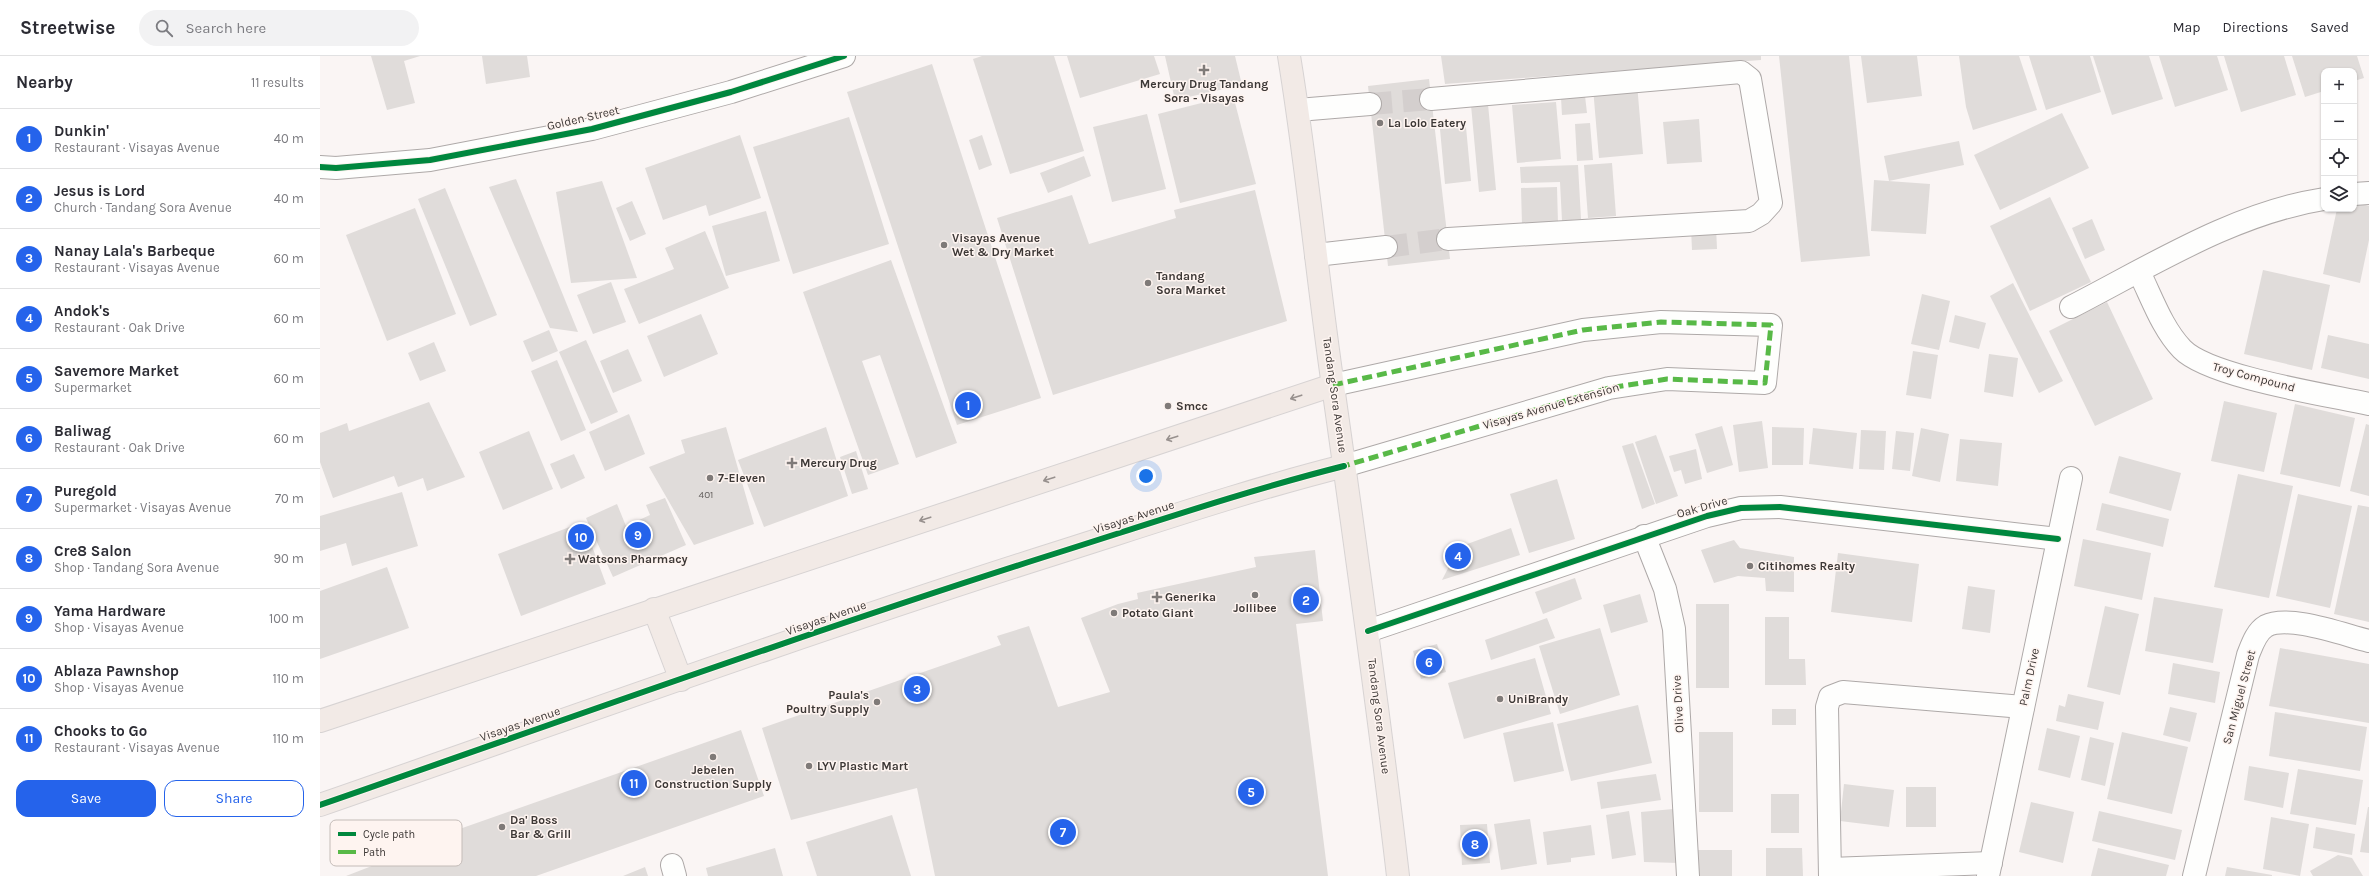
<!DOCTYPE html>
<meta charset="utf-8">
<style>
:root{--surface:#fff;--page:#f2f2f3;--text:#2b2b33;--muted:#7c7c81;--line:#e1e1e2;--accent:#2563eb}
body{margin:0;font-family:Karla,sans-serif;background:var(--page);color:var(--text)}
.controls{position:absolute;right:12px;top:12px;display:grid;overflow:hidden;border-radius:8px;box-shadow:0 1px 3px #0004}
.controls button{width:36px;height:36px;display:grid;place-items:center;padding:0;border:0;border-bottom:1px solid var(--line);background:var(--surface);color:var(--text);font:20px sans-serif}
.you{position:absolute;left:826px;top:420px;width:14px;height:14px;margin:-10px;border:3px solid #fff;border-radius:50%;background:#1a73e8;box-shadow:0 0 0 6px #1a73e833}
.badge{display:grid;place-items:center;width:26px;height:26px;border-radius:50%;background:var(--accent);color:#fff;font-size:13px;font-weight:700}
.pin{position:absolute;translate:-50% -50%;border:2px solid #fff;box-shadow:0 1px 4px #0006}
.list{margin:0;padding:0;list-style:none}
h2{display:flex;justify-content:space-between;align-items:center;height:52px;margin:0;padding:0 16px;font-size:17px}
h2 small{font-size:13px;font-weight:400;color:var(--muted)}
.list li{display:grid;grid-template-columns:26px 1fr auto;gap:12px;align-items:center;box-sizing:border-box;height:60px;padding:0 16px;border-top:1px solid var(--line)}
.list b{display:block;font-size:15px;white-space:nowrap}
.list p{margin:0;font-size:13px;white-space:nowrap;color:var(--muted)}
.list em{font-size:13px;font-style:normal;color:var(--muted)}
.actions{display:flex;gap:8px;padding:12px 16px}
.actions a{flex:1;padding:9px 0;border:1px solid var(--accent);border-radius:12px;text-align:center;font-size:14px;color:var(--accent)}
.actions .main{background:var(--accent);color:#fff}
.icon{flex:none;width:22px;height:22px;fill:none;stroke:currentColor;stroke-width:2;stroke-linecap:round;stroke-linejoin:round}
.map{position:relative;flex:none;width:2049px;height:820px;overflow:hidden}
header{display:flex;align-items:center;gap:24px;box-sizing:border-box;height:56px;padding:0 20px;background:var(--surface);border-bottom:1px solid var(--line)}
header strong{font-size:19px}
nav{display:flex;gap:22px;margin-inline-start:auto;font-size:14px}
.search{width:280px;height:36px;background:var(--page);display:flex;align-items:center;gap:10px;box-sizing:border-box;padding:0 14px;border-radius:22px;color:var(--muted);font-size:15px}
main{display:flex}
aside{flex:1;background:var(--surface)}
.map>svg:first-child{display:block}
.building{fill:#e0dcda}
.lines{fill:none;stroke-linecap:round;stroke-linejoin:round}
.minor-tunnel{stroke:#d4cfce;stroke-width:22;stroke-dasharray:22 11;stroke-linecap:butt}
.minor-casing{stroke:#aea9a8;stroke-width:24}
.major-casing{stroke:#d7d3d3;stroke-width:24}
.minor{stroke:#fefefd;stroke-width:22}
.major{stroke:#f2eae6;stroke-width:22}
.quiet{stroke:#58b947;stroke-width:5;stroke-dasharray:10 5;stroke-linecap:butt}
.cycleway-casing{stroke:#fef4f0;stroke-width:8}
.cycleway{stroke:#00873e;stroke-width:6}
.oneway{stroke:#98918e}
.poi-dot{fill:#7f7a78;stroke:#fef4f0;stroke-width:1.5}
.labels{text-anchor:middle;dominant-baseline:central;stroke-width:3;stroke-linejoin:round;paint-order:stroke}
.number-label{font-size:10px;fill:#666260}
.poi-label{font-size:12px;font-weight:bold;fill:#3d3836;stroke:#fef4f0;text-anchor:start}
.street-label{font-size:12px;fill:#3d3836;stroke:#fef4f0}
.key{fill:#fef4f0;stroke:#c4bcb8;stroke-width:1}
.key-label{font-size:11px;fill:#3d3836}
</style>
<header>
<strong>Streetwise</strong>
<div class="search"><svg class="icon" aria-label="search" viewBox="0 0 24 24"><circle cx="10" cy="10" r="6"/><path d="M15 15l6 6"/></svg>Search here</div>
<nav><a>Map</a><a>Directions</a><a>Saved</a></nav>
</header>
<main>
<aside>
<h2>Nearby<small>11 results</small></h2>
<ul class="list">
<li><span class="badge">1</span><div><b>Dunkin'</b><p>Restaurant · Visayas Avenue</p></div><em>40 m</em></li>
<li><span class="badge">2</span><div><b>Jesus is Lord</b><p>Church · Tandang Sora Avenue</p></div><em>40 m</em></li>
<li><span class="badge">3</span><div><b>Nanay Lala's Barbeque</b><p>Restaurant · Visayas Avenue</p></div><em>60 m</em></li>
<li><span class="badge">4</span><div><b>Andok's</b><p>Restaurant · Oak Drive</p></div><em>60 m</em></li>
<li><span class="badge">5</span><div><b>Savemore Market</b><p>Supermarket</p></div><em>60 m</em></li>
<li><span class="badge">6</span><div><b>Baliwag</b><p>Restaurant · Oak Drive</p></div><em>60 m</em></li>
<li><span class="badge">7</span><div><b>Puregold</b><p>Supermarket · Visayas Avenue</p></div><em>70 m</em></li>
<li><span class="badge">8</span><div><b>Cre8 Salon</b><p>Shop · Tandang Sora Avenue</p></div><em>90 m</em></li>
<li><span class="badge">9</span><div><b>Yama Hardware</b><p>Shop · Visayas Avenue</p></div><em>100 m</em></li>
<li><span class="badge">10</span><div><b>Ablaza Pawnshop</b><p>Shop · Visayas Avenue</p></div><em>110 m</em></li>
<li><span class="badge">11</span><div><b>Chooks to Go</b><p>Restaurant · Visayas Avenue</p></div><em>110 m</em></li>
</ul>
<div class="actions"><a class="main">Save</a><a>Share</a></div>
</aside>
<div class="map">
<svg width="2049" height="820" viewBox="0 0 2049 820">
<rect width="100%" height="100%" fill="#faf5f4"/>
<g class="building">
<path d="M51 0H100L84 5 95 47 67 54Z"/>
<path d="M162 0H207L210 21 166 28Z"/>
<path d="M662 0H734L764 95 690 118 653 3Z"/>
<path d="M747 0H834L840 18 760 42Z"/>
<path d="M845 0H915L922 29 855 44Z"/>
<path d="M1121 0H1441V4L1125 28Z"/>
<path d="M1459 0H1529L1550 200 1481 206Z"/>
<path d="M1541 0H1597L1602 40 1547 47Z"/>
<path d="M1639 0H1699L1717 54 1653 74 1646 51Z"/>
<path d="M1709 0H1770L1781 36 1726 54Z"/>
<path d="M1773 0H1829L1843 43 1792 59Z"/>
<path d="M1839 0H1897L1908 34 1855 51Z"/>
<path d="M1904 0H1964L1976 39 1921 56Z"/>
<path d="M1972 0H2037L2044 22 2034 25V15H2004V35L1985 41Z"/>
<path d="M612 8 721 342 637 369 527 36Z"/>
<path d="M1109 23 1130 203 1068 210 1048 30Z"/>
<path d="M1317 28 1323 98 1279 102 1273 32Z"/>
<path d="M913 39 936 128 860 147 838 58Z"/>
<path d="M1265 40 1267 57 1242 59 1241 42Z"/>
<path d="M1236 46 1241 103 1197 107 1192 49Z"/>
<path d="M1168 48 1176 134 1159 136 1151 49Z"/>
<path d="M1742 57 1769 112 1680 154 1654 99Z"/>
<path d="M827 58 846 133 792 146 773 71Z"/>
<path d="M529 61 569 188 473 218 433 91Z"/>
<path d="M1379 63 1382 106 1347 108 1343 66Z"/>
<path d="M1270 67 1273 104 1257 105 1255 68Z"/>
<path d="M1146 71 1151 125 1125 128 1120 73Z"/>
<path d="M420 79 441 142 389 160 386 149 343 164 325 112Z"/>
<path d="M662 79 672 109 659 114 649 84Z"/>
<path d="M1639 85 1644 109 1569 125 1564 100Z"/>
<path d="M764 100 771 120 728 137 720 117Z"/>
<path d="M1292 107 1296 160 1268 162 1264 109Z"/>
<path d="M1258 109 1261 163 1242 165 1240 126 1201 127 1200 111Z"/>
<path d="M196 123 258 276 230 272 169 131Z"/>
<path d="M1554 124 1610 128 1606 178 1551 175Z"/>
<path d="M282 125 317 222 251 227 236 136Z"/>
<path d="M1237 131 1238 168 1202 169 1201 132Z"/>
<path d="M125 132 177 259 150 270 98 143Z"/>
<path d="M935 134 967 265 733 339 677 162 752 139 769 188 856 162 854 154Z"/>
<path d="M1730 141 1771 226 1710 255 1670 170Z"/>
<path d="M312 145 326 178 310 185 296 152Z"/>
<path d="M2034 146 2049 150V184L2040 227 2003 218 2017 153H2034Z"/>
<path d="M95 152 136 258 67 285 26 179Z"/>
<path d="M446 155 460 205 406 220 392 170Z"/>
<path d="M1772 163 1785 194 1765 203 1752 172Z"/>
<path d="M1396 171 1397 193 1372 194 1371 172Z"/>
<path d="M385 175 409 232 319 268 304 233 354 213 345 192Z"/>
<path d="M571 204 637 387 596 402 560 299 542 305 579 408 548 419 483 236Z"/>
<path d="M1943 214 2010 229 1992 314 1924 298Z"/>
<path d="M291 226 306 266 273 278 257 239Z"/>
<path d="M1693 227 1743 325 1719 337 1670 240Z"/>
<path d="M1602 238 1630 245 1619 294 1591 288Z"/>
<path d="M1787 246 1833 343 1775 370 1729 275Z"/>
<path d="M381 258 398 298 344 321 327 280Z"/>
<path d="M1635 259 1666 267 1659 293 1629 286Z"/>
<path d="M229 274 238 295 212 306 203 285Z"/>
<path d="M2008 279 2049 288V323L2001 312Z"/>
<path d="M266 284 298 356 271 368 239 296Z"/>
<path d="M114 286 126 315 100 325 88 297Z"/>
<path d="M308 293 322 325 293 337 280 305Z"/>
<path d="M1593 295 1618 299 1611 343 1586 339Z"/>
<path d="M1669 298 1698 302 1693 341 1664 336Z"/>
<path d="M237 304 266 374 241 385 211 315Z"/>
<path d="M1904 345 1957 357 1944 416 1891 405Z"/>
<path d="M109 346 145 421 107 435 103 422 78 431 74 420 13 442 0 406V377L27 367 29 375Z"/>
<path d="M1975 348 2035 362 2020 431 1960 418Z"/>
<path d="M309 358 325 398 285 415 269 376Z"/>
<path d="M1442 365 1448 412 1419 416 1413 369Z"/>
<path d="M2046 368 2049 369V440L2030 435Z"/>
<path d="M1402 370 1413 409 1387 417 1375 378Z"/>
<path d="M406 371 434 468 374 489 329 411 365 397 361 384Z"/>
<path d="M506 371 528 440 444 471 418 404Z"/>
<path d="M1452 371 1484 372 1483 409H1452Z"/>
<path d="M1493 372 1537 377 1533 413 1489 408Z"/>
<path d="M1601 372 1629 378 1620 426 1592 420Z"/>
<path d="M1541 374 1566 375 1564 414 1539 413Z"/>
<path d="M209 375 233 433 183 454 159 396Z"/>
<path d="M1576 375 1594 377 1590 415 1572 413Z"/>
<path d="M1336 379 1358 440 1336 448 1315 386Z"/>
<path d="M1640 383 1682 387 1678 430 1636 425Z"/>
<path d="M1313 387 1335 448 1322 453 1302 390Z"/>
<path d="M1376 393 1382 423 1365 428 1361 414 1354 416 1349 400Z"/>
<path d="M536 395 548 433 532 438 520 401Z"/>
<path d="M254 398 265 422 241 433 230 408Z"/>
<path d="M1799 400 1861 417 1851 455 1789 437Z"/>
<path d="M1918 418 1973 430 1949 542 1894 531Z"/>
<path d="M1237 423 1255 483 1209 497 1190 438Z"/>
<path d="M82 436 98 490 32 510 26 487 0 495V460Z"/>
<path d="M1978 438 2032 450 2010 552 1956 540Z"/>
<path d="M345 442 366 489 293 521 266 462 297 448 306 470 330 459 326 449Z"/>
<path d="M1782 447 1849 463 1843 491 1776 474Z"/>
<path d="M2038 449 2049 451V566L2014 558Z"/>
<path d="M263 466 286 528 201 560 178 498Z"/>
<path d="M1191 472 1200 499 1122 524 1139 491Z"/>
<path d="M1763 483 1831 497 1822 544 1754 530Z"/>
<path d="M1414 484 1420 492 1474 501V536L1446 535 1445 522 1418 520 1394 527 1381 494Z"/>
<path d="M995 494 1003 565 976 568 1008 820H615L597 732 471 764 442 672 681 589 677 580 709 570 738 651 790 636 761 562 798 548 818 543 817 537 936 511 934 501Z"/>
<path d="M1518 497 1599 508 1592 566 1511 556Z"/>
<path d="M67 511 89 572 0 603V535Z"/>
<path d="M1255 522 1262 543 1223 558 1215 536Z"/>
<path d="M1648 530 1675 534 1670 577 1642 573Z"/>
<path d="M1320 538 1328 566 1291 577 1283 549Z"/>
<path d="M1834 541 1903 553 1893 607 1825 595Z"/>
<rect x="1376" y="548" width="33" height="84"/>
<path d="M1785 550 1819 558 1800 639 1767 631Z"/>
<path d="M1445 561H1469V603H1485L1486 629H1445Z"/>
<path d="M1227 562 1235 582 1171 604 1165 584Z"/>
<path d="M1280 572 1300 639 1240 658 1219 590Z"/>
<path d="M1117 588 1126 616 1101 623 1093 595Z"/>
<path d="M1960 592 2049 608V667L1949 650Z"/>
<path d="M1215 602 1231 658 1144 683 1128 627Z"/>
<path d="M1853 607 1900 616 1895 647 1848 638Z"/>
<path d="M1748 638 1784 646 1778 674 1736 665 1739 649 1745 651Z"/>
<path d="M1318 649 1332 707 1251 725 1237 668Z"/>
<path d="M1850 651 1877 657 1870 686 1843 679Z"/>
<rect x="1452" y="653" width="24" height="16"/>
<path d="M1955 656 2047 671 2040 715 1949 700Z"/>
<path d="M1233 666 1244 715 1194 726 1183 677Z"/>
<path d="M1727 672 1760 680 1750 722 1718 714Z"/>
<path d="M421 674 444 740 216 820H26L93 794 94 789Z"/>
<rect x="1379" y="676" width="34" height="80"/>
<path d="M1802 676 1868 691 1852 758 1787 743Z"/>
<path d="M1770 681 1794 687 1785 730 1761 724Z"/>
<path d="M1929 710 1969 717 1963 752 1924 744Z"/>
<path d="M1978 713 2043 724 2036 769 1970 758Z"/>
<path d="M1336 718 1341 744 1281 753 1277 726Z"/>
<path d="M1524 728 1574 734 1569 771 1520 765Z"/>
<rect x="1586" y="731" width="30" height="40"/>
<rect x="1451" y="738" width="28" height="39"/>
<path d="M1711 746 1754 756 1743 807 1699 796Z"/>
<path d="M2048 751H2049V797L2040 796Z"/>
<path d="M1353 753 1359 807 1324 806 1321 756Z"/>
<path d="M1309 755 1316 799 1292 803 1286 759Z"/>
<path d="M1779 755 1862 774 1855 804 1772 785Z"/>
<path d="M572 759 591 820H497L486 786Z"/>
<path d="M1951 761 1989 768 1980 820 1943 813Z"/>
<path d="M1210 763 1217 808 1181 814 1174 768Z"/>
<path d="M1167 768 1170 807 1142 809 1140 769Z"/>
<path d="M1271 769 1275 799 1251 802V806L1227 809 1223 776Z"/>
<path d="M1996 771 2035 778 2032 799 1993 792Z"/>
<path d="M455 792 463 820H388L386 812Z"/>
<path d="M1446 792H1482L1483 820H1446Z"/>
<path d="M1778 792 1849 809 1846 820H1771Z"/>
<rect x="1376" y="794" width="36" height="26"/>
<path d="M2018 799 2032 802 2043 820H1993L1990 815Z"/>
<path d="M325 811 328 820H303Z"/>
<path d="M1907 811 1952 819V820H1905Z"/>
</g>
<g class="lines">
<g class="minor-tunnel">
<path d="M1050 48 1111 43"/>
<path d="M1066 191 1128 183"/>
</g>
<g class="minor-casing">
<g id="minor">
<path d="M1111 43 1421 16 1430 23 1451 147 1441 158 1429 165 1128 183"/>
<path d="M978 54 1050 48"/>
<path d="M0 111 16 112 110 104 272 73 411 36 524 0"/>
<path d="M2034 138 2049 137"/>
<path d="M996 199 1066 191"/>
<path d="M1819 216C1832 242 1842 272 1862 293 1889 321 2008 339 2049 348"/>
<path d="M1751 251C1831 210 1914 157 2004 143"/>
<path d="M1013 329 1263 274 1341 266 1451 269 1445 327 1347 323 1289 332 1024 410"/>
<path d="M1324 480 1345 533 1354 573 1368 820"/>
<path d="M1048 575 1387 460 1421 452 1460 451 1738 483"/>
<path d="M352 809 355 820"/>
<path d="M1510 813 1671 807"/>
<path d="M1510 820 1507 651 1510 641 1523 636 1703 651"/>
<path d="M1668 820 1751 422"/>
<path d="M1874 820 1928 599C1932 589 1936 576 1946 570 1969 558 2024 579 2049 585"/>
</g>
</g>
<g class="major-casing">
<g id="major">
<path d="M969 0C987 109 997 220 1013 330 1036 493 1059 656 1078 820"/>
<path d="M334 553 361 624"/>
<path d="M0 665 1013 329"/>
<path d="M0 749C239 666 477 580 718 503 820 471 921 436 1024 410"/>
</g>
</g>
<use href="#minor" class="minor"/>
<use href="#major" class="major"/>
<path class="quiet" d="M1013 329 1263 274 1341 266 1451 269 1445 327 1347 323 1289 332 1024 410"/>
<g class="cycleway-casing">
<g id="cycleway">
<path d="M0 111 16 112 110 104 272 73 411 36 524 0"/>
<path d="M1048 575 1387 460 1421 452 1460 451 1738 483"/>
<path d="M0 749C239 666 477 580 718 503 820 471 921 436 1024 410"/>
</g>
</g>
<use href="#cycleway" class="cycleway"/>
</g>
<defs><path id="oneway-shaft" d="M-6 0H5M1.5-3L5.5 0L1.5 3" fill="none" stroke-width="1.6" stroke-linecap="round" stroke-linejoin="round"/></defs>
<g class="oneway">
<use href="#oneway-shaft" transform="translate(976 341) rotate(162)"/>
<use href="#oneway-shaft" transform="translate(852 382) rotate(162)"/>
<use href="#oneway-shaft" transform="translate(729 423) rotate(162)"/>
<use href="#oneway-shaft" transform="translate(605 463) rotate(162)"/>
</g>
<g class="poi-dot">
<path d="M882 8h4v4h4v4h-4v4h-4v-4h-4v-4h4z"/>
<circle cx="1060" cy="67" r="4"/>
<circle cx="624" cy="189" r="4"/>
<circle cx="828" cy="227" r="4"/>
<circle cx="848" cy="350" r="4"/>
<path d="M470 401h4v4h4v4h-4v4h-4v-4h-4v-4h4z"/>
<circle cx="390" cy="422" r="4"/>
<path d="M248 497h4v4h4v4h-4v4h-4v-4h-4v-4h4z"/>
<circle cx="1430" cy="510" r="4"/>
<circle cx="935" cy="539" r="4"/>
<path d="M835 535h4v4h4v4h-4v4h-4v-4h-4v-4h4z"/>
<circle cx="794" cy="557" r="4"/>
<circle cx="1180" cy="643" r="4"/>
<circle cx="557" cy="646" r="4"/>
<circle cx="393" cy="701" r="4"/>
<circle cx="489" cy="710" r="4"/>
<circle cx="182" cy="771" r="4"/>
</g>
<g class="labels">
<g class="number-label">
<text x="386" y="439">401</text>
</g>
<g class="poi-label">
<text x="884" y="28" text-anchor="middle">Mercury Drug Tandang<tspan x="884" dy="14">Sora - Visayas</tspan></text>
<text x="1068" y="67">La Lolo Eatery</text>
<text x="632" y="182">Visayas Avenue<tspan x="632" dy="14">Wet &amp; Dry Market</tspan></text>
<text x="836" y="220">Tandang<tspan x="836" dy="14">Sora Market</tspan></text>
<text x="856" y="350">Smcc</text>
<text x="480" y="407">Mercury Drug</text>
<text x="398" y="422">7-Eleven</text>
<text x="258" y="503">Watsons Pharmacy</text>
<text x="1438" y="510">Citihomes Realty</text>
<text x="845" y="541">Generika</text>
<text x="935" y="552" text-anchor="middle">Jollibee</text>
<text x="802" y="557">Potato Giant</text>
<text x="549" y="639" text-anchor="end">Paula's<tspan x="549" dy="14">Poultry Supply</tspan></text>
<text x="1188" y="643">UniBrandy</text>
<text x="497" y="710">LYV Plastic Mart</text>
<text x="393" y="714" text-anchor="middle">Jebelen<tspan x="393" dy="14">Construction Supply</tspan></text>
<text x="190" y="764">Da' Boss<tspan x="190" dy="14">Bar &amp; Grill</tspan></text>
</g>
<g class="street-label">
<text transform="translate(263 62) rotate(-13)">Golden Street</text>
<text transform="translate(1934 321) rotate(15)">Troy Compound</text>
<text transform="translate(1015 339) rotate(82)">Tandang Sora Avenue</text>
<text transform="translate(1231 350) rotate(-16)">Visayas Avenue Extension</text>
<text transform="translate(1382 451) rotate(-16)">Oak Drive</text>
<text transform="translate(814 461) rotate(-18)">Visayas Avenue</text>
<text transform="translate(506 562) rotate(-19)">Visayas Avenue</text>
<text transform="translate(1709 621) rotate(-78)">Palm Drive</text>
<text transform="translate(1919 641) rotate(-75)">San Miguel Street</text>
<text transform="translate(1358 648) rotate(-93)">Olive Drive</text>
<text transform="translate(1059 660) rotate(83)">Tandang Sora Avenue</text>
<text transform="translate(200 668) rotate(-19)">Visayas Avenue</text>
</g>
</g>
<rect x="10" y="764" width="132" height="46" rx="6" class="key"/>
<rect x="18" y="776" width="18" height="4" fill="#00873e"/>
<rect x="18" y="794" width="18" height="4" fill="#58b947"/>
<g class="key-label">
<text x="43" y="782">Cycle path</text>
<text x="43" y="800">Path</text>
</g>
</svg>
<div class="controls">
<button>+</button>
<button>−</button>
<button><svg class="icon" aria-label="locate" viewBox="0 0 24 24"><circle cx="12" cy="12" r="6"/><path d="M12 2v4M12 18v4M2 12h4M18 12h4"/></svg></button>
<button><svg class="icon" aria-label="layers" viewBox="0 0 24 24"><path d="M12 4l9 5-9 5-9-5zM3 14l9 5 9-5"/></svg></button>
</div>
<div class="you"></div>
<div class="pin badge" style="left:648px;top:349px">1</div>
<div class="pin badge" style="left:986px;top:544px">2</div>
<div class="pin badge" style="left:597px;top:633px">3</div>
<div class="pin badge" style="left:1138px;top:500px">4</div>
<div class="pin badge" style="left:931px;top:736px">5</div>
<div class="pin badge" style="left:1109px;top:606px">6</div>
<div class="pin badge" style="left:743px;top:776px">7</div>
<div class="pin badge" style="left:1155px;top:788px">8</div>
<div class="pin badge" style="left:318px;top:479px">9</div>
<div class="pin badge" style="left:261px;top:481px">10</div>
<div class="pin badge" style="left:314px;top:727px">11</div>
</div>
</main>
